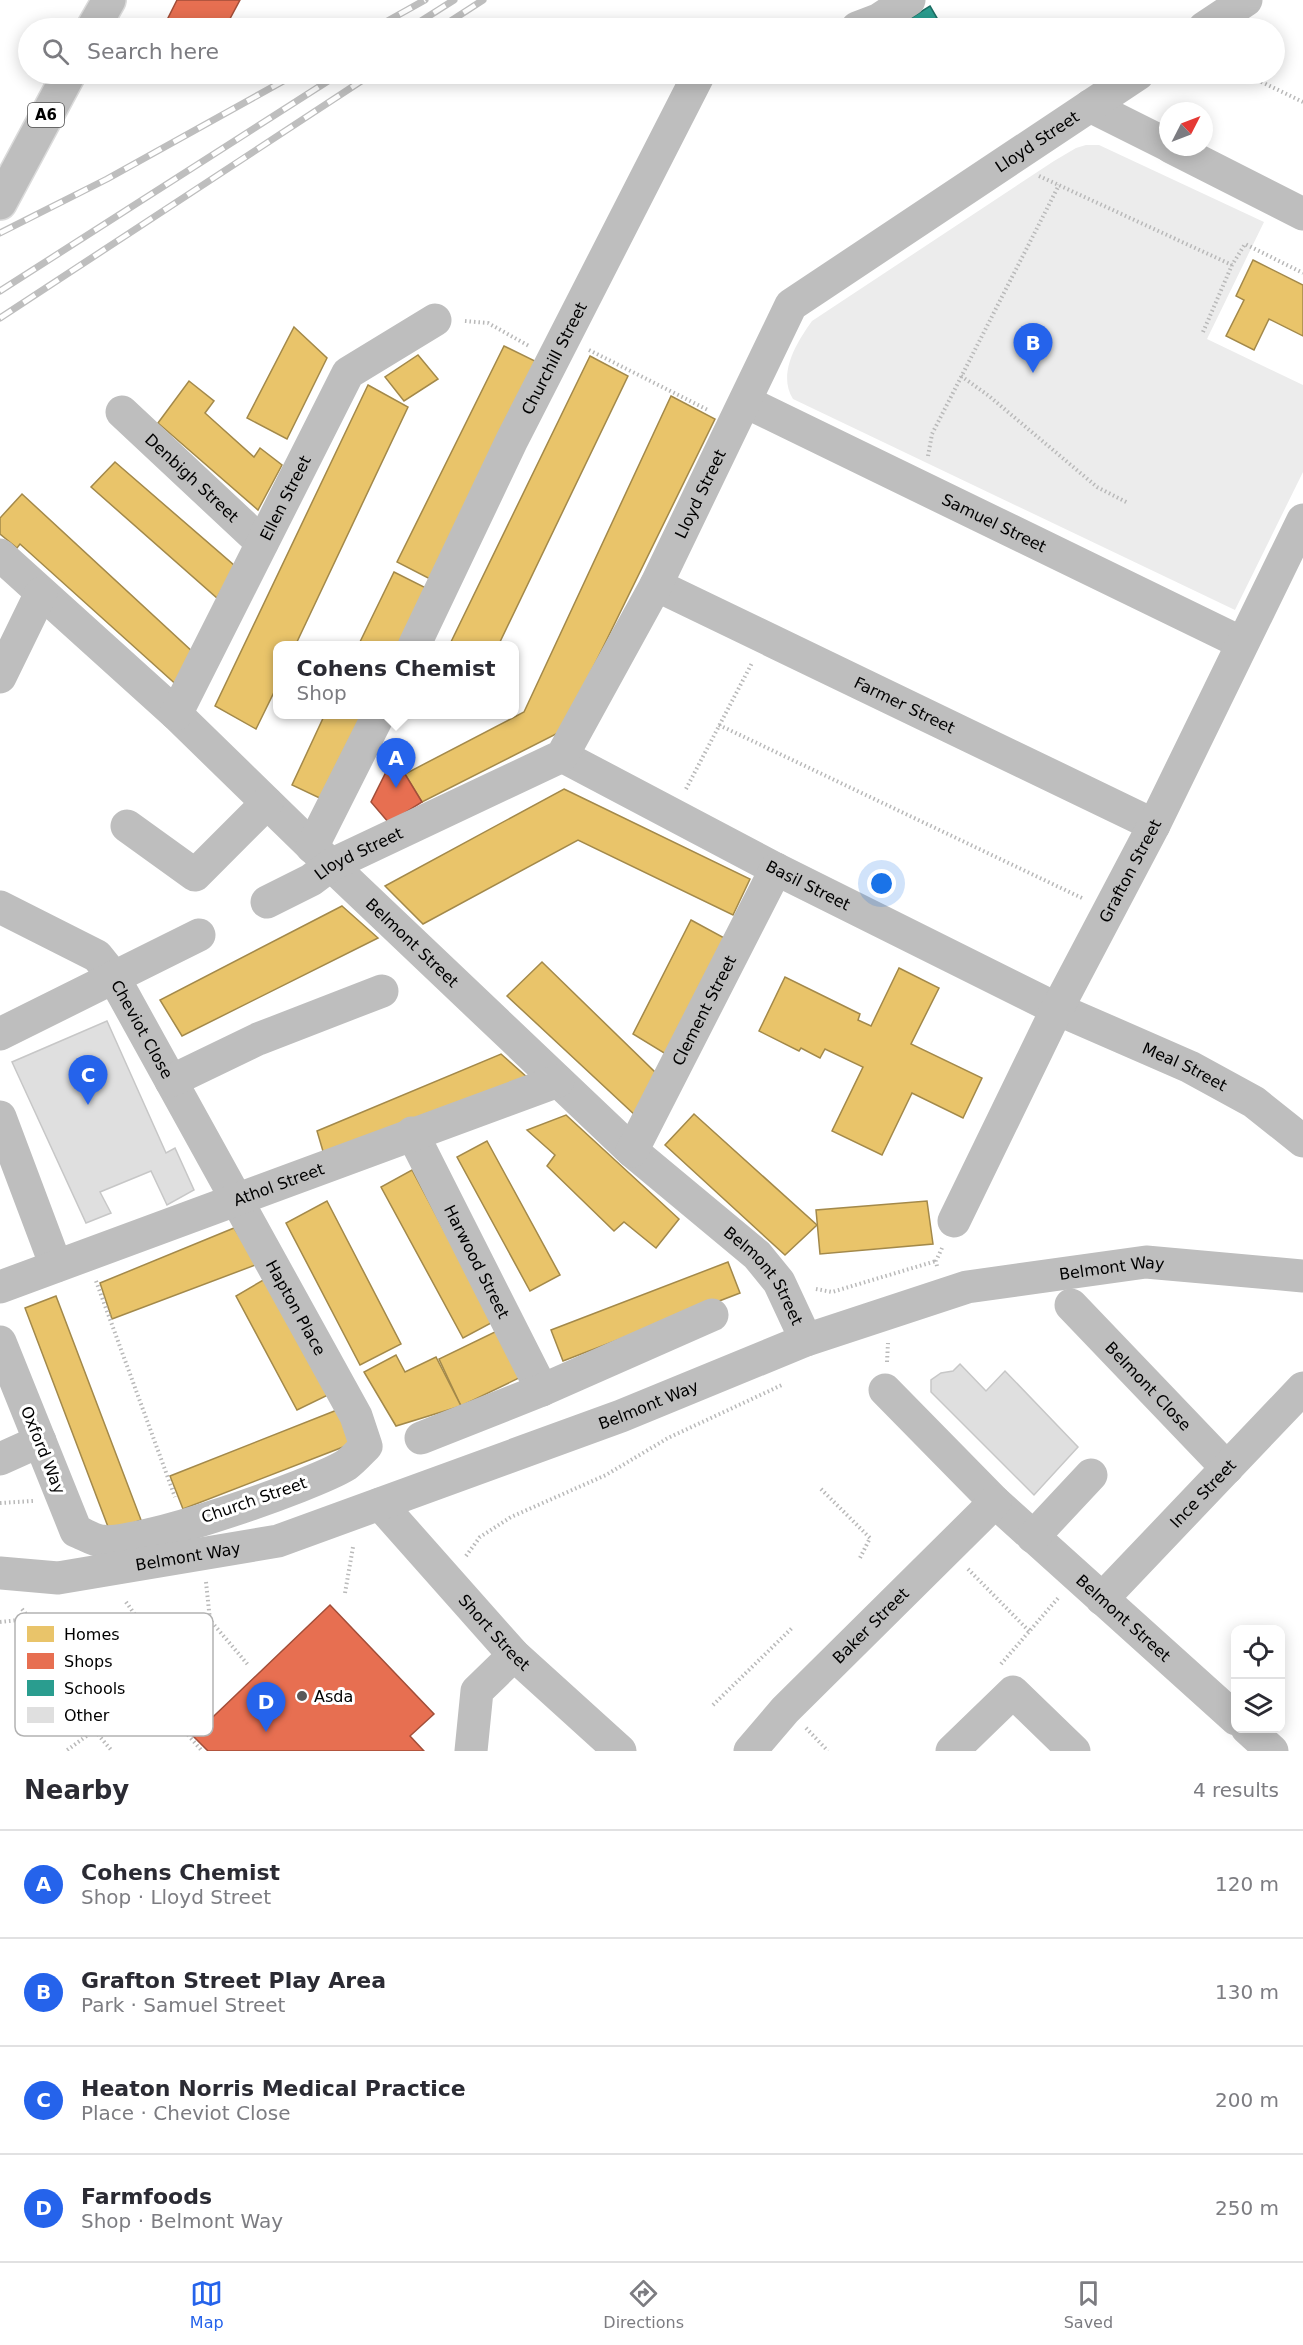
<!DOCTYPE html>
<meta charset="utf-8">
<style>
:root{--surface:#fff;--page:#f7f7f7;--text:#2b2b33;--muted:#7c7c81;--line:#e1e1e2;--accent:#2563eb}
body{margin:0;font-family:"DejaVu Sans",sans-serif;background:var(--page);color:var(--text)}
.controls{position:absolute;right:18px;bottom:18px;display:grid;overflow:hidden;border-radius:12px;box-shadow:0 3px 15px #0003}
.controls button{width:54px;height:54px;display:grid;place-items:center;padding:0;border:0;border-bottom:2px solid var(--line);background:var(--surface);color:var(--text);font:30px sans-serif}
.compass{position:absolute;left:1159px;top:102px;width:54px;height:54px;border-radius:50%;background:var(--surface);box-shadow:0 3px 15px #0003;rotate:48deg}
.you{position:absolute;left:882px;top:884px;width:21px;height:21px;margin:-15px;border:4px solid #fff;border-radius:50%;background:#1a73e8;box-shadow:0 0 0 9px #1a73e833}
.badge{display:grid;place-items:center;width:39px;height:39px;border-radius:50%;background:var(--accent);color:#fff;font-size:20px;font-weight:700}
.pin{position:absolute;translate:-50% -50px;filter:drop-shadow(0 2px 3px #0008)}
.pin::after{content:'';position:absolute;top:32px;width:21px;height:18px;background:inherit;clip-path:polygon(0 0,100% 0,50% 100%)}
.popup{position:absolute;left:273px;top:641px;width:246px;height:78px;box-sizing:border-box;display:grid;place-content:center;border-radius:12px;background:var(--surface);filter:drop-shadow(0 2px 4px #0005);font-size:20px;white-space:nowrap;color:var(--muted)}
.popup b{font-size:22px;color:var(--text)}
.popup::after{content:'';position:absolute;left:50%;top:100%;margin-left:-12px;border:12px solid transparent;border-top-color:var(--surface)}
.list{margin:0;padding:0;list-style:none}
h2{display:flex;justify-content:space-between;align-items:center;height:78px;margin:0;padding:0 24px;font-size:26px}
h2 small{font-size:20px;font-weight:400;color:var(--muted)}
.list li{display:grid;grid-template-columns:39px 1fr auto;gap:18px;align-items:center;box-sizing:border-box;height:108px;padding:0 24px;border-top:2px solid var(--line)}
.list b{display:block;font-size:22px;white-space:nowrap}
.list p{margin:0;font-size:20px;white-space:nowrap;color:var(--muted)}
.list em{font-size:20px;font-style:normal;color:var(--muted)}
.icon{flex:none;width:33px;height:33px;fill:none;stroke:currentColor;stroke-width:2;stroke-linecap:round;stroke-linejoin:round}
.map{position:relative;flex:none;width:1303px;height:1751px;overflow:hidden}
.search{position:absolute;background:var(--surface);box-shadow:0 3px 15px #0003;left:18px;right:18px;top:18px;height:66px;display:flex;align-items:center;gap:15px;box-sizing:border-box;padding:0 21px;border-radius:33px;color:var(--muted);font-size:22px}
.sheet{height:510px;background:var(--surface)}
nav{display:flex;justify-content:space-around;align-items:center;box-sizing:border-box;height:84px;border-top:2px solid var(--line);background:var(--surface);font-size:16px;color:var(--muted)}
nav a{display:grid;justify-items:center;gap:3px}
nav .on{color:var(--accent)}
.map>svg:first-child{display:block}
.green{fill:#ececec}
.homes{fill:#e9c46a;stroke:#a3894a;stroke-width:1.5}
.shops{fill:#e76f51;stroke:#a24e39;stroke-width:1.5}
.schools{fill:#2a9d8f;stroke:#1d6e64;stroke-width:1.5}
.building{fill:#dfdfdf;stroke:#c7c7c7;stroke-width:1.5}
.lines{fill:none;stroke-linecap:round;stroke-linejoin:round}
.highway-casing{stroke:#dbdbdb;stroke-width:36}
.path{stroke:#b9b9b9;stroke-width:4;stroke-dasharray:1.5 3;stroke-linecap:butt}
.minor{stroke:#bebebe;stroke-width:33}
.highway{stroke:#bebebe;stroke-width:33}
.rail-casing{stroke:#bebebe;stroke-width:7}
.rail{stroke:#fff;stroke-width:4.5;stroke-dasharray:14;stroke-linecap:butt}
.poi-dot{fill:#595959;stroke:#fff;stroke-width:2}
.labels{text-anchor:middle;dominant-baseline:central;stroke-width:6;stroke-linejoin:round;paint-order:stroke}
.shield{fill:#fff;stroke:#4c4c4c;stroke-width:1.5}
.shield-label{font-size:15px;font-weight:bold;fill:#000}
.street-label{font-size:16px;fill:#000;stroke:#fff}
.poi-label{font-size:16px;fill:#000;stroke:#fff;text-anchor:start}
.key{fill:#fff;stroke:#b2b2b2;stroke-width:1.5}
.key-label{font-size:16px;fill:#000}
</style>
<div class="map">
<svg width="1303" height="1751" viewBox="0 0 1303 1751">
<rect width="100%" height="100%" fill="#fff"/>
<path class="green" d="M1086 145H1099L1264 222 1207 339 1303 385V472L1235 610 793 399C777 374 797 342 812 321L1054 161 1076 148Z"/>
<g class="homes">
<path d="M1253 260 1303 285V336L1269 319 1254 350 1226 336 1244 300 1236 296Z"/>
<path d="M294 327 327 358 287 439 247 418Z"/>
<path d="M504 346 541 364 434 581 397 562Z"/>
<path d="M418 355 438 379 404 401 385 377Z"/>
<path d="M590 356 628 376 498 646H449Z"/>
<path d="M189 381 214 401 205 413 254 457 260 448 282 465 258 510 158 423Z"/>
<path d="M368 385 408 407 295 646H278V684L256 729 215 706Z"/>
<path d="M671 396 715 419 562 731 422 802 405 774 524 712Z"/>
<path d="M115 462 235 566 217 598 91 487Z"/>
<path d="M22 494 195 654 180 688 20 544 17 548 0 534V518Z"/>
<path d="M394 572 430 590 403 646H358Z"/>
<path d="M325 714H370L328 802 292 785Z"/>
<path d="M564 789 750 879 733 915 578 840 423 924 385 886Z"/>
<path d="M342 906 378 938 182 1036 160 1000Z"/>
<path d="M691 920 728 940 669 1056 633 1034Z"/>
<path d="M542 962 657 1074 636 1116 507 996Z"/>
<path d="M899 968 939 988 911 1044 982 1078 963 1118 912 1093 882 1155 832 1131 863 1067 825 1049 820 1058 801 1048 799 1051 759 1031 785 977 860 1014 858 1020 871 1026Z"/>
<path d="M501 1054 529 1079 325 1158 317 1131Z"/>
<path d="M694 1114 817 1225 785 1255 665 1145Z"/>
<path d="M566 1115 679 1219 656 1248 624 1222 614 1231 547 1166 555 1155 527 1130Z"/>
<path d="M487 1141 560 1275 530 1291 457 1157Z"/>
<path d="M412 1170 493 1322 463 1338 381 1187Z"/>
<path d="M327 1201 401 1344 360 1365 286 1223Z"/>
<path d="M927 1201 933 1244 820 1254 816 1210Z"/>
<path d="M234 1228 258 1264 112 1319 100 1283Z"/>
<path d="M728 1262 740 1293 563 1361 551 1330Z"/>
<path d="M265 1279 328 1395 297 1410 236 1296Z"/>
<path d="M56 1296 141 1520 110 1532 25 1308Z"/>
<path d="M499 1330 521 1377 461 1406 439 1359Z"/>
<path d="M396 1355 405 1372 436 1357 461 1406 396 1426 364 1372Z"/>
<path d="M337 1410 356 1442 183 1509 170 1476Z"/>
</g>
<g class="shops">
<path d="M177 0H240L225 28H183L167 20Z"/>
<path d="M394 756 422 802 389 823 371 802Z"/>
<path d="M330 1605 434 1714 410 1736 424 1751H208L193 1736Z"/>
</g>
<path class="schools" d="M930 6 937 18 921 28H915L909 19Z"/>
<g class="building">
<path d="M107 1021 166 1153 175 1148 194 1190 167 1205 151 1171 100 1192 111 1213 86 1223 12 1062Z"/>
<path d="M960 1364 986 1391 1005 1371 1078 1447 1034 1495 931 1392V1380L941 1373 953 1371Z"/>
</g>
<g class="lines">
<g class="highway-casing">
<g id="highway">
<path d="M93 28 109 0"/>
<path d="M0 203 69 74"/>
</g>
</g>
<g class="path">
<path d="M1245 74 1303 102"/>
<path d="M1039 176 1232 265"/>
<path d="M465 321 488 323 529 346"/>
<path d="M1203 332 1232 265 1245 244 1303 273"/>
<path d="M589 350 708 410"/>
<path d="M961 376 989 396 1097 487 1128 503"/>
<path d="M928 456 932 434 1059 185"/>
<path d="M719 725 1082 898"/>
<path d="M686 789 752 663"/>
<path d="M937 1266 936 1261 942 1248"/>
<path d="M96 1281 175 1497"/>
<path d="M816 1289 832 1292 936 1261"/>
<path d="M887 1362 888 1343"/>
<path d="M821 1489 870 1538 860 1558"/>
<path d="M0 1503 33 1501"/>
<path d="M466 1556 480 1537 511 1517 606 1475 668 1438 784 1384"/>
<path d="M968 1569 1029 1631"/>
<path d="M206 1582 210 1620 249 1666"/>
<path d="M345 1593 353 1547"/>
<path d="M126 1602 166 1658"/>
<path d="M22 1609 111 1718 66 1751"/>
<path d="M0 1622 29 1619"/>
<path d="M1001 1664 1059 1597"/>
<path d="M77 1675 115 1646"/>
<path d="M713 1705 792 1628"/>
<path d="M182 1728 202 1751"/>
<path d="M806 1728 828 1751"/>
<path d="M95 1731 112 1751"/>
</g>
<g class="minor">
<path d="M857 28 878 20 909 0"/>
<path d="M1204 28 1246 0"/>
<path d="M1090 106 1168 145"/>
<path d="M1171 147 1303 214"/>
<path id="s1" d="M746 402 1242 643"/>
<path id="s2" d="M122 412 262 543"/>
<path id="s3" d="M0 555 176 714 331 865 632 1151 757 1255 779 1282 806 1340"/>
<path id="s4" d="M656 585 1154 825"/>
<path id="s5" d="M414 646 512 440 699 74"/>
<path d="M0 677 41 593"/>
<path id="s6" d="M176 714 348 373 435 320"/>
<path id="s7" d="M562 756 776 869 1057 1009 1190 1067 1254 1102 1303 1141"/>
<path d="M127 826 195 875 267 803"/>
<path d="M312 847 379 714"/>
<path id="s8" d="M267 902 311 880 331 865 562 756 656 585 791 305 1138 74"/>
<path id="s9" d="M0 907 97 956 113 976 356 1416 366 1446C360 1452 353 1460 346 1465 314 1485 134 1548 101 1541 93 1540 84 1534 76 1531L0 1342"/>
<path d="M0 1034 199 935"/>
<path d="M171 1081 258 1039 382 991"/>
<path d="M0 1117 56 1266"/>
<path id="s10" d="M412 1133 542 1390"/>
<path id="s11" d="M632 1151 776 869"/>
<path id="s12" d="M954 1221 1057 1009 1154 825 1303 520"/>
<path id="s13" d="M0 1287 558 1081"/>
<path id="s14" d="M1071 1305 1227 1468"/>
<path id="s15" d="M885 1390 995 1502 1236 1719"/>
<path d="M421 1438 542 1390 712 1315"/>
<path d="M0 1459 40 1441"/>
<path id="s16" d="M380 1504 514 1655 620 1751"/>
<path d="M1033 1537 1091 1475"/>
<path id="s17" d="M0 1573 58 1578 278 1541 621 1416 806 1340 967 1287 1146 1262 1303 1276"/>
<path id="s18" d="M1102 1599 1303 1388"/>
<path d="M1247 1728 1272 1751"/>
<path d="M471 1751 477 1691 514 1655"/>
<path id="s19" d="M750 1751 785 1710 995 1502"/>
<path d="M952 1751 1013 1692 1074 1751"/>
</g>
<use href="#highway" class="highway"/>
<g class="rail-casing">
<g id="rail">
<path d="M375 28 425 0"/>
<path d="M410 28 454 0"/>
<path d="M440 28 483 0"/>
<path d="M0 233 107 179 296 74"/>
<path d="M0 291 339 74"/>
<path d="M0 318 372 74"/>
</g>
</g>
<use href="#rail" class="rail"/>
</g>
<circle class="poi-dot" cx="302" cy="1696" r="6"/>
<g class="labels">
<rect class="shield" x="28" y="103" width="36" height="24" rx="4.5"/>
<g class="shield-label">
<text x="46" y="115">A6</text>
</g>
<g class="street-label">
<text stroke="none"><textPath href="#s8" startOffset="1131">Lloyd Street</textPath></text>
<text stroke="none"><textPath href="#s5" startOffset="320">Churchill Street</textPath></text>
<text stroke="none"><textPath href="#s2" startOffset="96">Denbigh Street</textPath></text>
<text stroke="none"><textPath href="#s8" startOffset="626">Lloyd Street</textPath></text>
<text stroke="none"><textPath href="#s6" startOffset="242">Ellen Street</textPath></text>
<text stroke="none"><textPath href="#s1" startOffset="276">Samuel Street</textPath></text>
<text stroke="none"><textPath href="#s4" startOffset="276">Farmer Street</textPath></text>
<text stroke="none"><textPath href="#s8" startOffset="104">Lloyd Street</textPath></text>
<text stroke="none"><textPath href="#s12" startOffset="392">Grafton Street</textPath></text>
<text stroke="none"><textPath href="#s7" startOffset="278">Basil Street</textPath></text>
<text stroke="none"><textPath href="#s3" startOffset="566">Belmont Street</textPath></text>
<text stroke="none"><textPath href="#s11" startOffset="158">Clement Street</textPath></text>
<text stroke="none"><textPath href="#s9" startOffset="195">Cheviot Close</textPath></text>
<text stroke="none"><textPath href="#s7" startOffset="696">Meal Street</textPath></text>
<text stroke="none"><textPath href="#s13" startOffset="297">Athol Street</textPath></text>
<text stroke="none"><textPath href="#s10" startOffset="144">Harwood Street</textPath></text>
<text stroke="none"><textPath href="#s17" startOffset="1162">Belmont Way</textPath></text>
<text stroke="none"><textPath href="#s3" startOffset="1052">Belmont Street</textPath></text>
<text stroke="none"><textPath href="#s9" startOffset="513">Hapton Place</textPath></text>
<text stroke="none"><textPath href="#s14" startOffset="112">Belmont Close</textPath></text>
<text stroke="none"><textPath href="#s17" startOffset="676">Belmont Way</textPath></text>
<text transform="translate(43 1450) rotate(68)">Oxford Way</text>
<text stroke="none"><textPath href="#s18" startOffset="146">Ince Street</textPath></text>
<text transform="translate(254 1500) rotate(-19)">Church Street</text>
<text stroke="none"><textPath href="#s17" startOffset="190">Belmont Way</textPath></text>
<text stroke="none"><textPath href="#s15" startOffset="330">Belmont Street</textPath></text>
<text stroke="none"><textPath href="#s19" startOffset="174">Baker Street</textPath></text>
<text stroke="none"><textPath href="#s16" startOffset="172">Short Street</textPath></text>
</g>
<g class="poi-label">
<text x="314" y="1696">Asda</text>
</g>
</g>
<rect x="15" y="1613" width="198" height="123" rx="9" class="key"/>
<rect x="27" y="1626" width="27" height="16" fill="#e9c46a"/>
<rect x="27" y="1653" width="27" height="16" fill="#e76f51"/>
<rect x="27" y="1680" width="27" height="16" fill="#2a9d8f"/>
<rect x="27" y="1707" width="27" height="16" fill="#dfdfdf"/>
<g class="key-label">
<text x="64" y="1640">Homes</text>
<text x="64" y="1667">Shops</text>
<text x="64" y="1694">Schools</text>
<text x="64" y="1721">Other</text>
</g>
</svg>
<div class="controls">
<button><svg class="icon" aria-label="locate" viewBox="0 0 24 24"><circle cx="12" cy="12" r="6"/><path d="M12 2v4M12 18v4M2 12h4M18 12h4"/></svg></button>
<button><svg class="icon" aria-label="layers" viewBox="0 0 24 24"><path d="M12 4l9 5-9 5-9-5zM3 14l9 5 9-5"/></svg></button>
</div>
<svg class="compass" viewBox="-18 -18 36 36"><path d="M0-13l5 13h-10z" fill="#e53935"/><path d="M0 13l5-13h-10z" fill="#7c7c81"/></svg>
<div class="you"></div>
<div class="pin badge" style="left:396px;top:788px">A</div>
<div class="popup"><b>Cohens Chemist</b>Shop</div>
<div class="pin badge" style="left:1033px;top:373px">B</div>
<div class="pin badge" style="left:88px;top:1105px">C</div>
<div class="pin badge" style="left:266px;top:1732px">D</div>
<div class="search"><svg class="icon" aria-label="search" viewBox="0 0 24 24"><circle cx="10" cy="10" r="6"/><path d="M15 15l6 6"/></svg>Search here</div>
</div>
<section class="sheet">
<h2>Nearby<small>4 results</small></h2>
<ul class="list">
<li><span class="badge">A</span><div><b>Cohens Chemist</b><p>Shop · Lloyd Street</p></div><em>120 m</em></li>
<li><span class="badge">B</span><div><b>Grafton Street Play Area</b><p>Park · Samuel Street</p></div><em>130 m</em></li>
<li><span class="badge">C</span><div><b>Heaton Norris Medical Practice</b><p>Place · Cheviot Close</p></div><em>200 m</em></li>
<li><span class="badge">D</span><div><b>Farmfoods</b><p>Shop · Belmont Way</p></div><em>250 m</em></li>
</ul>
</section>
<nav>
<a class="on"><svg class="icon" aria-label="map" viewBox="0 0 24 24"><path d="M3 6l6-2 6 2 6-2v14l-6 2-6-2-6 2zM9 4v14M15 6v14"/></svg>Map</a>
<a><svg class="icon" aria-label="directions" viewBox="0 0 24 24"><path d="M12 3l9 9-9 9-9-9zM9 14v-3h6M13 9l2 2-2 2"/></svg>Directions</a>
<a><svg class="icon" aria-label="saved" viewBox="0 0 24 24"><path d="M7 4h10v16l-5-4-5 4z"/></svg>Saved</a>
</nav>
